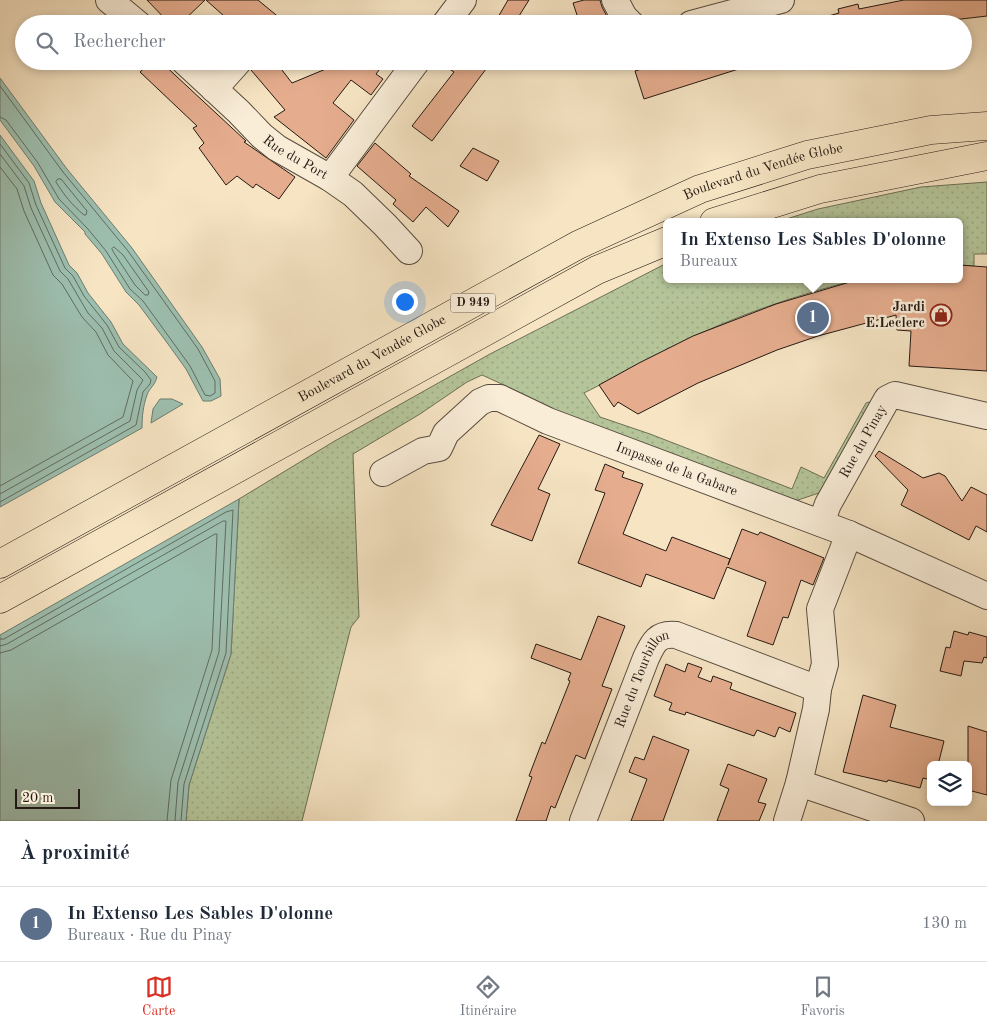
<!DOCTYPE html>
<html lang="fr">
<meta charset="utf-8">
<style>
:root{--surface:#fff;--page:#f6f6f7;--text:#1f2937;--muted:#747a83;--line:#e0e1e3;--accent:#d93025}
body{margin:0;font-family:"Old Standard TT",serif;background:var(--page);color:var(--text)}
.controls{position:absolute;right:15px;bottom:15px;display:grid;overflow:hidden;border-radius:8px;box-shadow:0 2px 8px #0003}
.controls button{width:45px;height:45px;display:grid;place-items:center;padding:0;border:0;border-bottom:1px solid var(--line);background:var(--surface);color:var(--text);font:25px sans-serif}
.scale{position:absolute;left:15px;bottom:12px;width:65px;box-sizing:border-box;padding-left:5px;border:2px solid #241913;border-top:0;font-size:14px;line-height:18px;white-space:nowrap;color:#241913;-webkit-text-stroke:4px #f9edd8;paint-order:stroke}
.you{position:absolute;left:404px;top:301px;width:18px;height:18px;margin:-12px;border:4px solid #fff;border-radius:50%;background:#1a73e8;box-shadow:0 0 0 8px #1a73e833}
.badge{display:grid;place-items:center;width:32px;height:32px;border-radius:50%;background:var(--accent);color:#fff;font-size:16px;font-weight:700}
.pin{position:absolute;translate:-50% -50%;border:2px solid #fff;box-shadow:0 1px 5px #0006}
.popup{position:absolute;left:663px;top:218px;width:300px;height:65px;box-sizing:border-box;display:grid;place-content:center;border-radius:8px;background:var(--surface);filter:drop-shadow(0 1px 4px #0005);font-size:16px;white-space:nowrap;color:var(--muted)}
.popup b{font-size:19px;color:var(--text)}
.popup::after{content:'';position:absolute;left:50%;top:100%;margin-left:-10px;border:10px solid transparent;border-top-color:var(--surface)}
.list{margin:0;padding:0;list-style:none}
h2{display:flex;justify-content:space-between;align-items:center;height:65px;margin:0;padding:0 20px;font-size:21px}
h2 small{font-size:16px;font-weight:400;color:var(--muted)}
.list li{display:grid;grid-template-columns:32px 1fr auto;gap:15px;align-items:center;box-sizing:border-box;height:75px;padding:0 20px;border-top:1px solid var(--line)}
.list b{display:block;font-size:19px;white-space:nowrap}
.list p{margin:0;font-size:16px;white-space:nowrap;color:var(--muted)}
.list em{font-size:16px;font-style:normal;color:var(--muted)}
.icon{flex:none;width:28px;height:28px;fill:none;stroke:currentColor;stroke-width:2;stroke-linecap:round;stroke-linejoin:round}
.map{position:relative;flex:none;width:987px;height:821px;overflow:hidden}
.search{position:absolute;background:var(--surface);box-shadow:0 2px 8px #0003;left:15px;right:15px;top:15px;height:55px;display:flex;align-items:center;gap:12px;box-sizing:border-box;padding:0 18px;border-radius:28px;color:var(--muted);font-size:19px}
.sheet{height:140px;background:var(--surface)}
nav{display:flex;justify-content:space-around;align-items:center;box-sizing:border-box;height:70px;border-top:1px solid var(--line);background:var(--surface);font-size:14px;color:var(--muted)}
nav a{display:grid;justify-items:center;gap:2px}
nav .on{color:var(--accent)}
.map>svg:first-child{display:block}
.green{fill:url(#green-dots);stroke:#6c6f56}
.water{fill:#9dbfaf;stroke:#6d7d71}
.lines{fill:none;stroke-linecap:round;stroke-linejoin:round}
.shore{stroke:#606c61;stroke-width:1}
.building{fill:#e5ad8e;stroke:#241913}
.minor-casing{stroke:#584c3f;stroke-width:28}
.major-casing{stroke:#241913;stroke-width:29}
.minor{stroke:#f9edd8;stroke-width:26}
.major{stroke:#f6e4c3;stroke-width:28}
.labels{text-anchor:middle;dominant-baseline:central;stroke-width:4.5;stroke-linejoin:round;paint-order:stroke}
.shield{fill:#f9edd8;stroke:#64594e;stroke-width:1}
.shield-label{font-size:12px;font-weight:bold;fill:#241913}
.street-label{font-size:14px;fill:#241913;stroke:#f9edd8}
.poi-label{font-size:14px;font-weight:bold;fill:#241913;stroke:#f9edd8;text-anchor:end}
</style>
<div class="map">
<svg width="987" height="821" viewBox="0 0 987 821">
<defs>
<pattern id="green-dots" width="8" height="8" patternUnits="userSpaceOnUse" patternTransform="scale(1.25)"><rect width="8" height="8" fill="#b5c599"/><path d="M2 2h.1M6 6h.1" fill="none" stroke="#9ca983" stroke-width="1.8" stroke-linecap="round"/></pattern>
</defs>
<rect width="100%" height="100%" fill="#f6e4c3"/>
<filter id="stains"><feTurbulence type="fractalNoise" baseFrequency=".004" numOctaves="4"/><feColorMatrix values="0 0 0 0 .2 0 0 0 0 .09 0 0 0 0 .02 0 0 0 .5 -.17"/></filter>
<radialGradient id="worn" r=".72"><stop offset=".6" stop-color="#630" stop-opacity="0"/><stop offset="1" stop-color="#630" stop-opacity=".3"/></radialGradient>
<g class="green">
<path d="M987 182V254H974V266L959 265V222H777L818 209 921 187Z"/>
<path d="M667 263V279H860C796 295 734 316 676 345 644 360 615 378 584 393L600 417 650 434 792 489 801 467 824 478 866 403 869 402 871 403 825 491 798 500 790 501 524 399 504 385 482 375 467 382 420 414 353 454 359 617 351 627 302 821H186L189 785 231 654 239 499 333 442 490 354Z"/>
</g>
<g class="water">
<path d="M0 78 67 169 132 248 202 347 220 379 221 396 211 401H203L186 369 168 344 139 305 126 292 102 254 85 234V232L55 202 34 166 0 120Z"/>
<path d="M0 135 34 181 41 203 69 265 77 273 88 293 111 322 123 344 157 377C154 387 150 387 147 395 143 406 142 417 142 428L0 507Z"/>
<path d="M160 399H172L183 404 151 423 153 409Z"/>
<path d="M239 499 231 654 189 785 186 821H0V635Z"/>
</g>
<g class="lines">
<g class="shore">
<path d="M0 86 63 172 128 251 198 349 215 381V393L210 396 205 395 190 366 172 341 143 301 130 289 106 251 88 229 59 199 38 163 6 120 0 117"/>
<path d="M0 144 29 183 36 205 65 268 73 276 84 296 107 325 119 347 145 372 151 380 150 384 143 392 136 425 0 502"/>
<path d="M0 154 24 186 31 208 60 271 68 279 88 313 102 328 114 351 143 380 137 390 130 421 0 494"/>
<path d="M0 167 17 189 24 211 53 275 62 284 82 317 96 332 108 355 133 381 123 417 0 486"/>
<path d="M58 179H61L87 211 86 215H84C72 205 64 195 56 182Z"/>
<path d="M114 247 123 255 149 292 148 295H145L135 285 114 253 112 249Z"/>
<path d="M0 639H4L226 512 233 510 226 653 184 784 181 821"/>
<path d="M0 646 7 644 223 521H226L219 652 178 782 175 821"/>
<path d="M0 653 11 650 215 534H217L212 650 171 780 167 821"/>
</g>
</g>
<g class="building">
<path d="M147 0H205L180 24H170Z"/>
<path d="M206 0H258L287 24H233Z"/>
<path d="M508 0H529L514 24H494Z"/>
<path d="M584 0H600L602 7 611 24H580L573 3Z"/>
<path d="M904 0H987V16L944 21V24H826L825 17 839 13 838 9 858 4 859 9Z"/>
<path d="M152 61H160L246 141 244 142 295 177 279 199 256 184 253 188 237 176 226 185 199 148 204 143 193 128 197 126 140 72Z"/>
<path d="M260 61H275L292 83 333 66 327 61H386L376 74 383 79 371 95 351 80 333 103 354 120 326 158 274 117 285 110 251 70Z"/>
<path d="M437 61H492L432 141 412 126 454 72Z"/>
<path d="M646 61H748V66L644 99 635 71 648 67Z"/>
<path d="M375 143 411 174 409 176 459 211 448 227 426 207 413 222 393 204 396 200 357 166Z"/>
<path d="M473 148 499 161 487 181 460 166Z"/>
<path d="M959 265 987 267V371L909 366 911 331 897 330 896 315 818 336 777 350 698 383 638 414 618 402 614 407 599 385 639 363 693 336 776 304 860 279H959Z"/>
<path d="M539 435 560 444 538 489 550 494 532 541 491 525Z"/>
<path d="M879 451 923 478 939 473 945 476 962 501 971 487 987 495V532L976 526 969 540 901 505 908 490 875 456Z"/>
<path d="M605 464 624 472 622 477 643 484 623 534 666 551 672 537 730 559 728 565 742 529 758 535 760 532 770 536 824 558 813 585 801 580 788 618 783 617 773 645 747 636 766 582 727 567 714 599 646 574 641 587 578 563 605 493 595 490Z"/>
<path d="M598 616 625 626 602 686 612 689 585 759 576 755 555 808 551 806 546 821H516L532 777 529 776 542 742 545 744 570 681 568 680 571 673 531 658 536 644 581 660Z"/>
<path d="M954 631 968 635 969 632 987 637V658L984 657 982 663 964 661 961 676 940 671 946 647 950 648Z"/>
<path d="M688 663 702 668 698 677 711 682 713 676 732 683 730 689 796 713 790 732 779 727 775 737 757 730 754 736 686 712 685 715 669 710 672 703 654 696 666 664 685 672Z"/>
<path d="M863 695 896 705 890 727 944 741 938 765H931V780L923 778 920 788 888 780 887 782 843 772Z"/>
<path d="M968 726 987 732V795L968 790Z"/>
<path d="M653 736 689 750 663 821H631L647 779 629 772 635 757 644 760Z"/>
<path d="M728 764 767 779 758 802 766 804 759 821H717L729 789 720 785Z"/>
</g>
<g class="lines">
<g class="minor-casing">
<g id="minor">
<path d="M109 0 138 24"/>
<path d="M615 0 624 17 631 24"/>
<path d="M445 24 463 0"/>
<path d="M691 24 781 0"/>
<path id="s1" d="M184 61 239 112 262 136 277 148 330 178 353 194 385 225 409 251"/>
<path d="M214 89 239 61"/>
<path d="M330 178 417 61"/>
<path id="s2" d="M383 473 423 451 439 448 446 433 480 402 489 398H500L548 421 849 534 987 596"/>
<path id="s3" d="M821 523 828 504 887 399 895 395 987 416"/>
<path d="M799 783 911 821"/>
<path id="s4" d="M583 821 646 658C653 643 657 633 676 635L818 689"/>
<path d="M787 821 799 783 816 709 818 689 825 664 820 609 849 534"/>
</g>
</g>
<g class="major-casing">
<g id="major">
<path d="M714 222 820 189 987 156"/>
<path id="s5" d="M0 564 578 245 700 189 807 155 931 130 987 126"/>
<path d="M0 599 597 270 667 241"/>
</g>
</g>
<use href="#minor" class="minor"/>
<use href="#major" class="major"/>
</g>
<defs>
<g id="shop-ring" transform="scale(1.125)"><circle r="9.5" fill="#f9edd8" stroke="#8f2418" stroke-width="1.5"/><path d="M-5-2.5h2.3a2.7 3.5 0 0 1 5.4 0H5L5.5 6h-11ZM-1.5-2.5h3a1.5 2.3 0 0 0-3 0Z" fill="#8f2418"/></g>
</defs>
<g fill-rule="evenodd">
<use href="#shop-ring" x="941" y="315"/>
</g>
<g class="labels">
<rect class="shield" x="450.5" y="293.5" width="45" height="19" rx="4"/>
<g class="shield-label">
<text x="473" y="303">D 949</text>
</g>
<g class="street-label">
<text stroke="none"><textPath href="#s1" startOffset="148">Rue du Port</textPath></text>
<text stroke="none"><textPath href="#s5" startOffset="860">Boulevard du Vendée Globe</textPath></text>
<text stroke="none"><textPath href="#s5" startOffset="425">Boulevard du Vendée Globe</textPath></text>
<text stroke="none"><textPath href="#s3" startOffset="92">Rue du Pinay</textPath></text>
<text stroke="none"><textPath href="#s2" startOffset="336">Impasse de la Gabare</textPath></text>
<text stroke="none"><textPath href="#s4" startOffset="155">Rue du Tourbillon</textPath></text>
</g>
<g class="poi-label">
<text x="925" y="307">Jardi<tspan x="925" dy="16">E.Leclerc</tspan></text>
</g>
</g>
<rect width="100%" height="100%" filter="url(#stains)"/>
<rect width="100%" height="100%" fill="url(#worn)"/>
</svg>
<div class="controls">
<button><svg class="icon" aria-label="layers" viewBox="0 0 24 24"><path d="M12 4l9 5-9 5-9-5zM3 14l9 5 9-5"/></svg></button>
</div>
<div class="scale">20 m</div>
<div class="you"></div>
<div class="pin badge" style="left:813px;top:318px;background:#5c6f8a">1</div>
<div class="popup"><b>In Extenso Les Sables D'olonne</b>Bureaux</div>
<div class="search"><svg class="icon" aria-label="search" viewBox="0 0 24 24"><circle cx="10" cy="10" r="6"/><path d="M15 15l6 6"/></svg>Rechercher</div>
</div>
<section class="sheet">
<h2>À proximité<small></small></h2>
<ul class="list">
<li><span class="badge" style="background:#5c6f8a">1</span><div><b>In Extenso Les Sables D'olonne</b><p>Bureaux · Rue du Pinay</p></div><em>130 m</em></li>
</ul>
</section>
<nav>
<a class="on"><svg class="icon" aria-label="map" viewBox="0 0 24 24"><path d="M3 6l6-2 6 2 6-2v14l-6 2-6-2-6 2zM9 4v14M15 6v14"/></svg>Carte</a>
<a><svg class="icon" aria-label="directions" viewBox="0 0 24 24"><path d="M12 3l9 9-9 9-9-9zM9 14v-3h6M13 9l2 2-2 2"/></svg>Itinéraire</a>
<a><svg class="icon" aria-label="saved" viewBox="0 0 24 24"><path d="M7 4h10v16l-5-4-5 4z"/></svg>Favoris</a>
</nav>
